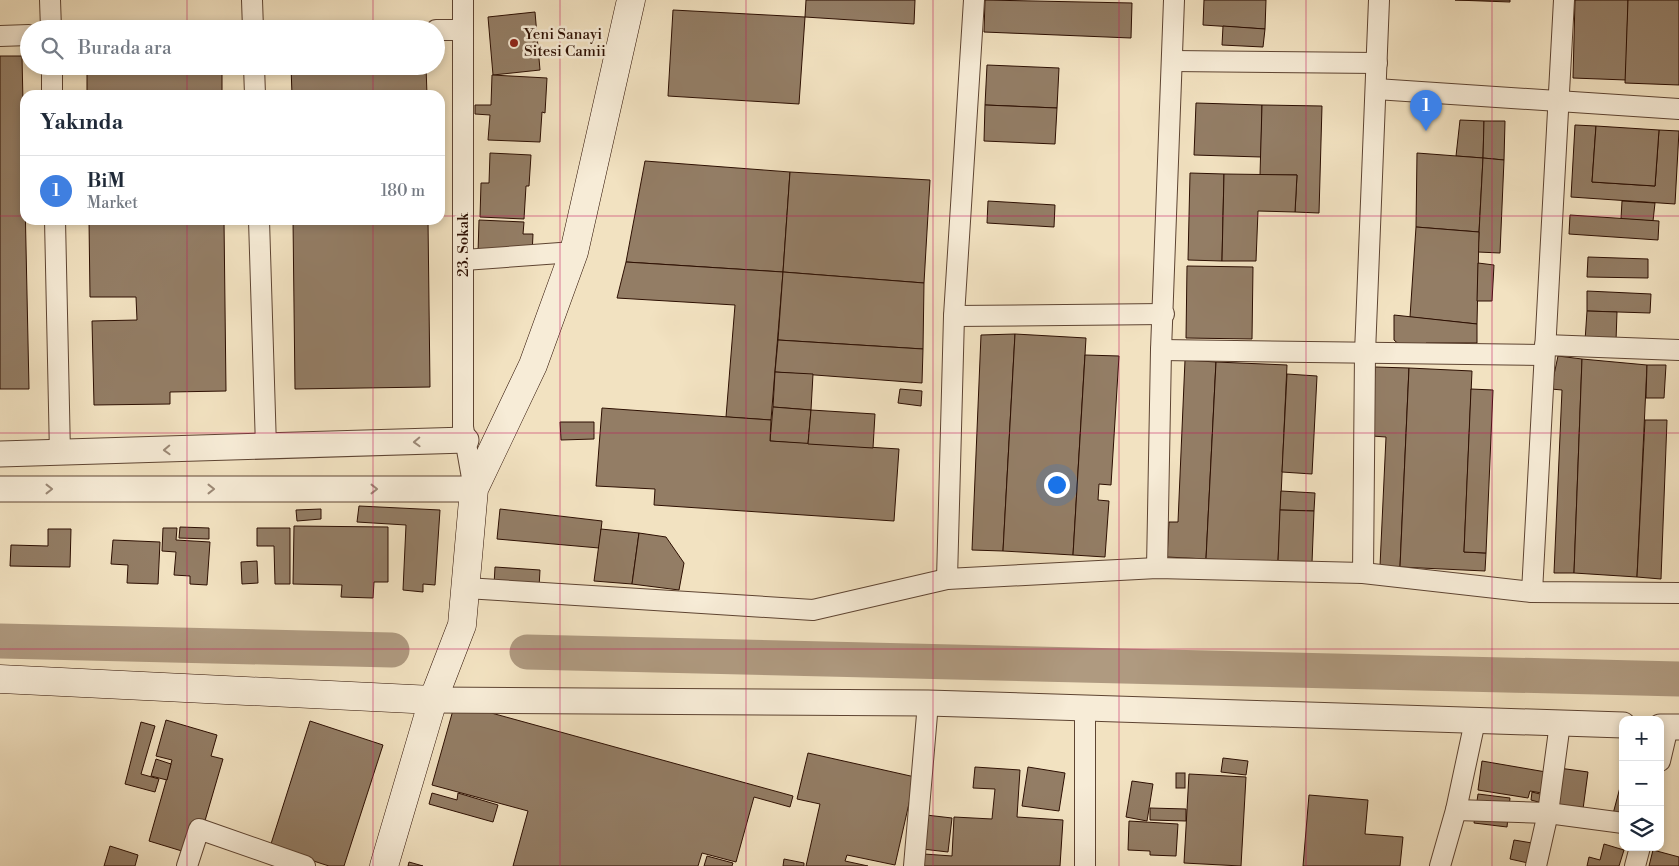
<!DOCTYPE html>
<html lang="tr">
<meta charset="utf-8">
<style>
:root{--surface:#fff;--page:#f2f2f3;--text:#1f2937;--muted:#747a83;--line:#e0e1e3;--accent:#8f2418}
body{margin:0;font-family:"Libre Bodoni",serif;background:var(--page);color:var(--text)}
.controls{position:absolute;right:15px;bottom:15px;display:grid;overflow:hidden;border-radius:10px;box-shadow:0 2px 8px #0003}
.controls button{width:45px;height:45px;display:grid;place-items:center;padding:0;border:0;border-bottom:1px solid var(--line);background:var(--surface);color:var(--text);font:25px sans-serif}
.you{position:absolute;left:1056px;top:484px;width:18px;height:18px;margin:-12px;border:4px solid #fff;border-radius:50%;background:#1a73e8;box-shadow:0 0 0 8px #1a73e833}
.badge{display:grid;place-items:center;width:32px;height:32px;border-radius:50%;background:var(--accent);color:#fff;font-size:16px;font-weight:700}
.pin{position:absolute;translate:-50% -41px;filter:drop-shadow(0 1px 2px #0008)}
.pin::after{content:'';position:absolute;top:26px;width:18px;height:15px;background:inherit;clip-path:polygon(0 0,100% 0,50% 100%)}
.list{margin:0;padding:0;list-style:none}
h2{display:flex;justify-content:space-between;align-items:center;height:65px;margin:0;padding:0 20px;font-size:21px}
h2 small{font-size:16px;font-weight:400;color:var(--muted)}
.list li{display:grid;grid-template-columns:32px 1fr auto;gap:15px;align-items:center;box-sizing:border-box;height:70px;padding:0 20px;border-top:1px solid var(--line)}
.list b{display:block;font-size:19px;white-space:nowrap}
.list p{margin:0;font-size:16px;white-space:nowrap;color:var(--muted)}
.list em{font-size:16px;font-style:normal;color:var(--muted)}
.icon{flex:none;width:28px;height:28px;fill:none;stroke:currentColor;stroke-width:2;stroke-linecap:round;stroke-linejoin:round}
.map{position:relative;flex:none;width:1679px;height:866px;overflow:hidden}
.search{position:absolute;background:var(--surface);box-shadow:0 2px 8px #0003;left:20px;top:20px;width:425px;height:55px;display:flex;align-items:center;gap:12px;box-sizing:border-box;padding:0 18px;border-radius:28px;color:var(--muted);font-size:19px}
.panel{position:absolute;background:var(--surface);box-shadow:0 2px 8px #0003;left:20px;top:90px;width:425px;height:135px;border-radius:15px}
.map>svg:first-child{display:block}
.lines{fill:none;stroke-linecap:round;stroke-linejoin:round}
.river{stroke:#af9a80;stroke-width:35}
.building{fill:#937d65;stroke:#2d0f02}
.minor-casing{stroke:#5e4432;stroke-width:22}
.tertiary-casing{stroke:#5e4432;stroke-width:27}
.secondary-casing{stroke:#2d0f02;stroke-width:29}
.minor{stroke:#f7ecd7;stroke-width:20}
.tertiary{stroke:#f7ecd7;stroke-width:25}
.secondary{stroke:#f7ecd7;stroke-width:28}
.oneway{stroke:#9c8977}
.grid{fill:none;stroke:#c2185b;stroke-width:1;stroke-opacity:0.55}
.poi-dot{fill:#8f2418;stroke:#f7ecd7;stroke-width:2}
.labels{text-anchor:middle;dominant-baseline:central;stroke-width:5;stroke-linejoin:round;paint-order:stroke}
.poi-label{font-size:15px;fill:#2d0f02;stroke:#f7ecd7;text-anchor:start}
.street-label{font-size:15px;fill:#2d0f02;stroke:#f7ecd7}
</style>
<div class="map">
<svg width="1679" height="866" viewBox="0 0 1679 866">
<rect width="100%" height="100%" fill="#f2e2c1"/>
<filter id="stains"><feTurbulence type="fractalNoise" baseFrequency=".004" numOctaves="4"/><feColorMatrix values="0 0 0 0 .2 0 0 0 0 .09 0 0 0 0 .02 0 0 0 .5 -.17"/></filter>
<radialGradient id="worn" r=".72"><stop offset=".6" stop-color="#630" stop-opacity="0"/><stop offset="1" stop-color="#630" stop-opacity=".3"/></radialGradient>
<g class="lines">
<g class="river">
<path d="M0 641 392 650"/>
<path d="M527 652 1679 679"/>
</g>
</g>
<g class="building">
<path d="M806 0H915L914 24 805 17Z"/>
<path d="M985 0 1132 3 1131 38 984 32Z"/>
<path d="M1204 0H1266L1265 29 1203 25Z"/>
<path d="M1455 0H1510V2Z"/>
<path d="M1575 0H1628L1626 80 1573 78Z"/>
<path d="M1628 0H1679V85L1625 83Z"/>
<path d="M673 10 805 17 799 104 668 96Z"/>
<path d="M535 12 540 70 493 75 488 17Z"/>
<path d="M1223 26 1265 29 1263 47 1222 45Z"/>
<path d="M0 56H22L29 389H0Z"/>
<path d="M987 65 1059 68 1057 108 985 105Z"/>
<rect x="87" y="66" width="135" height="29"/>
<path d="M291 66H426L427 95H292Z"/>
<path d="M492 75 547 78 545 113 542 112 540 142 488 140 490 115 475 114V105H491Z"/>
<path d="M1196 103 1262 105 1261 157 1194 155Z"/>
<path d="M985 105 1057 108 1055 144 984 141Z"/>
<path d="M1262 105 1322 106 1319 213 1295 212 1297 175H1260Z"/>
<path d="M1460 120 1484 121 1483 158 1456 156Z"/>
<path d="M1484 121H1505L1504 160 1483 158Z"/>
<path d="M1575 125 1596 126 1592 182 1655 186 1659 130 1679 131 1675 204 1571 197Z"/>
<path d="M1596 126 1659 130 1655 186 1592 182Z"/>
<path d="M490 153 531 155 529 186H526L524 219 480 217 481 183H489Z"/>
<path d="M1417 153 1483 158 1479 232 1416 227Z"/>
<path d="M1483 158 1504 160 1500 253 1478 252Z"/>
<path d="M645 161 790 172 783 272 626 262Z"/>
<path d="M790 172 930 180 924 283 783 272Z"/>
<path d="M1190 173 1224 174 1222 261 1188 260Z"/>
<path d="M1224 174 1297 175 1295 212 1258 211 1256 261H1222Z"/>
<path d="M988 201 1055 205 1054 227 987 223Z"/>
<path d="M1622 201 1655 203 1653 221 1621 219Z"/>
<path d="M1570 215 1659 221 1658 240 1569 234Z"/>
<path d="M89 220H224L226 391 170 392V404L94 405 92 321 137 320 136 297H90Z"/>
<path d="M293 220H428L430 387 295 389Z"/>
<path d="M479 220 524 222 523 234H533L532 255 478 253Z"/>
<path d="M1416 227 1479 232 1477 324 1410 317Z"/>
<path d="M1588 257 1648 259V278L1587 277Z"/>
<path d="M626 262 783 272 771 420 726 417 735 305 617 298Z"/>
<path d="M1478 263 1494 265 1492 301H1477Z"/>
<path d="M1187 266 1253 267 1252 339 1186 338Z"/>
<path d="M783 272 924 283 923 349 778 340Z"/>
<path d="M1587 291 1651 294 1650 313 1587 311Z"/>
<path d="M1587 311 1617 312 1616 341H1585Z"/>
<path d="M1394 315 1477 324V343H1426V350L1403 348 1394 340Z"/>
<path d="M1015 334 1003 551 972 550 981 335Z"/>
<path d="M1015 334 1086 338 1073 555 1003 551Z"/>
<path d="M778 340 923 349 922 383 775 372Z"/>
<path d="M1085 355 1119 356 1111 485 1099 484 1098 500 1109 501 1105 557 1073 555Z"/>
<path d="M1558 356 1582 359 1574 573H1554L1562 390 1551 389Z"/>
<path d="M1582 359 1647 365 1637 577 1574 573Z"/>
<path d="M1185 360 1216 362 1206 559 1167 557 1169 522H1178Z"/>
<path d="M1216 362 1287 365 1278 562 1206 559Z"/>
<path d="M1647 365H1666L1664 398H1646Z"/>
<path d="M1375 367 1409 368 1400 567 1380 566 1386 437 1372 436Z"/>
<path d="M1409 368 1472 371 1464 552 1486 553 1485 571 1400 567Z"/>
<path d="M775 372 813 374 811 410 773 407Z"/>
<path d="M1287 374 1317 376 1312 474 1282 472Z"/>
<path d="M900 389 922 391 921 406 898 403Z"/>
<path d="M1471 389 1493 390 1486 553 1464 552Z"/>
<path d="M773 407 811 410 808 444 770 441Z"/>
<path d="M602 408 771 420 770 441 899 449 894 521 654 505 655 489 596 486Z"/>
<path d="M811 410 875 414 873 448 808 444Z"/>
<path d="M1645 420H1667L1661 579 1637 577Z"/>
<path d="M560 422H594V439L561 440Z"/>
<path d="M1281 491 1315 493 1314 511 1280 510Z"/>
<path d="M359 506 440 510 435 585 423 584V592L403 590 406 525 357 522Z"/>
<path d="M321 509V519L297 521 296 510Z"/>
<path d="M500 509 602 521 599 548 497 539Z"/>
<path d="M1280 510 1314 511 1312 563 1278 562Z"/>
<path d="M294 526 388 527V582H374L373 598 341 597 342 585 293 584Z"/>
<path d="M180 527 209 528V539L179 538Z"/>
<path d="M163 528H177L176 540 210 542 207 585 190 584V576L174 575 176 552 162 551Z"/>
<path d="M257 528H290V584H275L274 546H257Z"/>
<path d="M48 529H71L70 567 10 566 11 545 48 546Z"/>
<path d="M601 529 639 533 632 584 594 581Z"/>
<path d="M639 533 666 537 684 563 679 590 632 584Z"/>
<path d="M113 540 160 542 158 584 127 583 128 565 111 564Z"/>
<path d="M257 561 258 583 242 584 241 562Z"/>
<path d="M495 567 540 570 539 588 494 585Z"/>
<path d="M455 703 793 796 790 807 754 797 736 862 702 853 698 866H513L528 811 432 785Z"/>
<path d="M166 720 217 735 211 756 223 759 195 855 149 841 172 760 156 756Z"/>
<path d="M310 721 383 745 344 866H329L270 847Z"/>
<path d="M141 722 155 726 141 774 159 779 155 792 125 784Z"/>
<path d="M808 753 915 777 895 865 847 855 845 861 868 866H806L820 804 797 799Z"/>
<path d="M1223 758 1248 761 1246 775 1221 772Z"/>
<path d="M156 759 171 764 167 780 151 776Z"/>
<path d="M1482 761 1546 772 1542 793 1530 791 1528 798 1478 790Z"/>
<path d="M975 767 1020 770 1017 817 1063 820 1060 866H923L924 854 952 856 954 817 992 819 995 789 973 788Z"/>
<path d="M1028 767 1065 773 1059 811 1022 806Z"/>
<path d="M1559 768 1588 772 1581 824 1552 820Z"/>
<rect x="1176" y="773" width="9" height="15"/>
<path d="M1189 774 1246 777 1241 866 1184 863Z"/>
<path d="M1623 776V833L1609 829Z"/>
<path d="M1132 781 1153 784 1147 821 1126 817Z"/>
<path d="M1532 792 1544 795 1542 803 1531 800Z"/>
<path d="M432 793 457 800 458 793 498 805 493 822 429 804Z"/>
<path d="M1478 794 1510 798 1507 827 1474 823Z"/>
<path d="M1309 795 1368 800 1365 834 1403 837 1400 866H1303Z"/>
<path d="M1150 808 1186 809V821L1150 820Z"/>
<path d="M926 815 952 818 948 852 922 849Z"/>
<path d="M1129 821 1178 824 1176 856 1150 855V851L1128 850Z"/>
<path d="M1514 840 1532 843 1528 863 1510 859Z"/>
<path d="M1604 844 1624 850 1619 866H1587L1589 857 1600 860Z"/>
<path d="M110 846 138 855 135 866H104Z"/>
<path d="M1653 850 1679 857V866H1649Z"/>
<path d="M707 856 733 863 732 866H704Z"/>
<path d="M784 859 804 863V866H783Z"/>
<path d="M409 862 423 866H408Z"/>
</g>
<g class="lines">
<g class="minor-casing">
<g id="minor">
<path d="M50 0 51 29"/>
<path d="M252 0 253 29"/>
<path d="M463 0V427L474 489"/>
<path d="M436 30H463"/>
<path d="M0 36 29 35"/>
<path d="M1172 61 1377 63"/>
<path d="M52 66V95"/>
<path d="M254 66 255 95"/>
<path d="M1376 89 1679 109"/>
<path d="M55 220 60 454"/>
<path d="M259 220 266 447"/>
<path d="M464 260 574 252"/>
<path d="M954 316 1164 314"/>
<path d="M1545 345 1679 350"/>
<path d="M1161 350 1544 355"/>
<path d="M1157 568 1161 350 1174 0"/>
<path d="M1363 573 1365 353 1379 0"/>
<path d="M947 579 954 316 974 0"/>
<path d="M466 588 813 610 947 579 1157 568 1363 573 1532 592 1679 593"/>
<path d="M1532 592 1564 0"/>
<path d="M1660 761 1668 727"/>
<path d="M1456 810 1548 813 1623 823"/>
<path d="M187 866 199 829 305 866"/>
<path d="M914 866 928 703"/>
<path d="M1085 866V708"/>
<path d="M1440 866 1456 810 1475 721"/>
<path d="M1536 866 1548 813 1560 723"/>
<path d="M1635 866 1640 847"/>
</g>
</g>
<g class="tertiary-casing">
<g id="tertiary">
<path d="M0 454 466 440"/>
<path d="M0 489H474"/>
<path d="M433 700 928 703 1623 725"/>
<path d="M1660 727H1679"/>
</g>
</g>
<g class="secondary-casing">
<g id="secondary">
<path d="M0 679 433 700"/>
<path d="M384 866 433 700 462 625 474 489 533 365 574 252 631 0"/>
</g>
</g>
<use href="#minor" class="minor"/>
<use href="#tertiary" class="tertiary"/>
<use href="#secondary" class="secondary"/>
</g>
<defs><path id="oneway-chevron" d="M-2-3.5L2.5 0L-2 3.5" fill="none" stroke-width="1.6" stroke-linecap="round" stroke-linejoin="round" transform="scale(1.25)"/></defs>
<g class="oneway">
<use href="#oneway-chevron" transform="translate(417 442) rotate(178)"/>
<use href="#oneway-chevron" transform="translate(167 450) rotate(178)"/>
<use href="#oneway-chevron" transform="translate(49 489)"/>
<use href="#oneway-chevron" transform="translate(211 489)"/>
<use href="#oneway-chevron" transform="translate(374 489)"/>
</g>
<path class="grid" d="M187 0V29M373 0V29M560 0V866M746 0V866M933 0V866M1119 0V866M1306 0V866M1492 0V866M187 66V95M373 66V95M0 216H25M440 216H1679M187 220V866M373 220V866M0 433H1679M0 649H1679"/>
<circle class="poi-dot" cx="514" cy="43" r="5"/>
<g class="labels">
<g class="poi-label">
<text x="524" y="34">Yeni Sanayi<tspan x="524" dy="17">Sitesi Camii</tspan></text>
</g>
<g class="street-label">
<text transform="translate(463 245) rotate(-90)">23. Sokak</text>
</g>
</g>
<rect width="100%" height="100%" filter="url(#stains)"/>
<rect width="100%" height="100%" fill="url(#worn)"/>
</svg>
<div class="controls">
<button>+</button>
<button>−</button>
<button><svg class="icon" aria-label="layers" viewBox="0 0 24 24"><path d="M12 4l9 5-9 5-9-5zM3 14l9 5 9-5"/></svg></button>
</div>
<div class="you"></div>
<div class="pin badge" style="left:1426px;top:131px;background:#3f7fe0">1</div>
<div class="search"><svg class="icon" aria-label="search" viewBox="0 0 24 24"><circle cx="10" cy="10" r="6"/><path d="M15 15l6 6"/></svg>Burada ara</div>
<section class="panel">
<h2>Yakında<small></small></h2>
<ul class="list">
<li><span class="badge" style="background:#3f7fe0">1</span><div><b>BiM</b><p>Market</p></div><em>180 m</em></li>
</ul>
</section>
</div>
